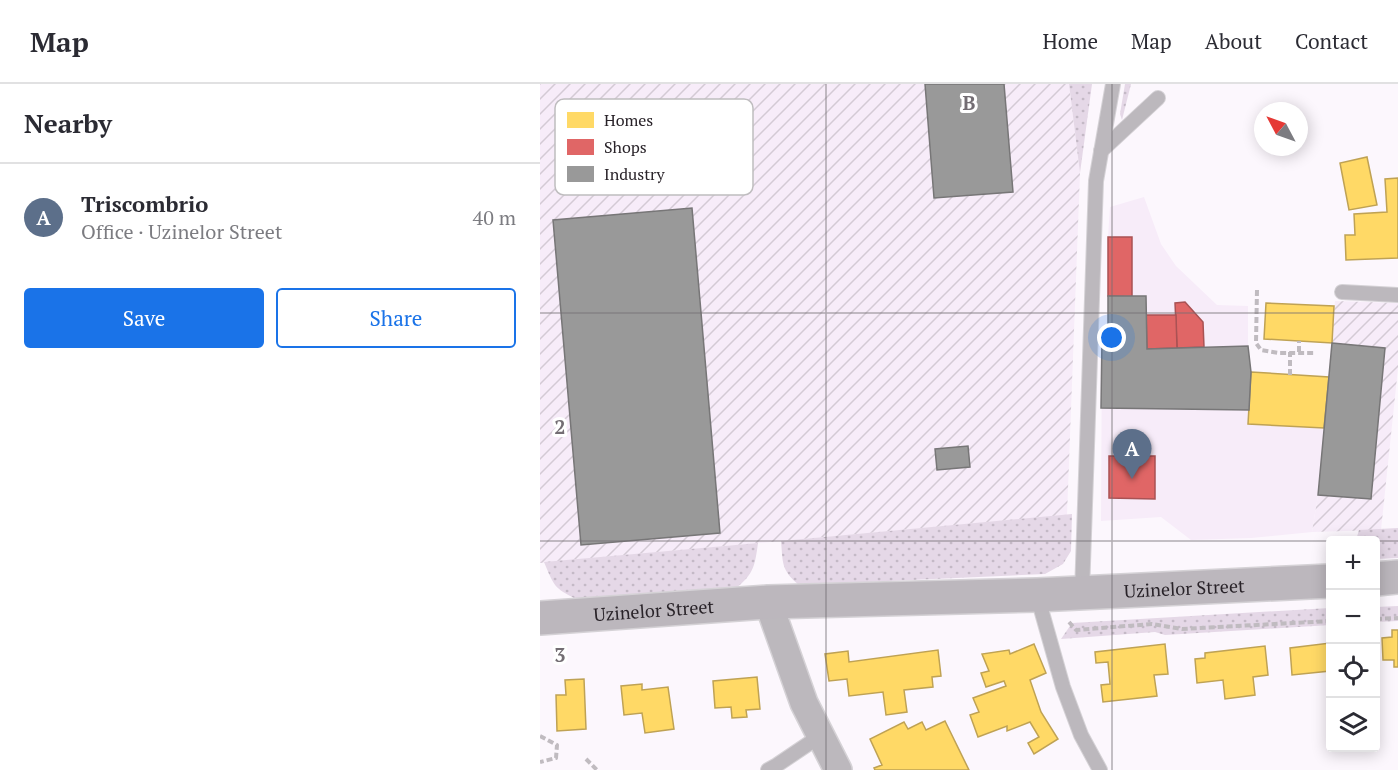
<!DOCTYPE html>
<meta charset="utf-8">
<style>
:root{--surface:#fff;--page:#f7f7f7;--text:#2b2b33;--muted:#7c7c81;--line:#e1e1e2;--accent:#1a73e8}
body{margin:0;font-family:"PT Serif",serif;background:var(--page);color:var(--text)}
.controls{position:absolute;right:18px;bottom:18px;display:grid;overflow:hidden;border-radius:6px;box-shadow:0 3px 15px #0003}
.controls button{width:54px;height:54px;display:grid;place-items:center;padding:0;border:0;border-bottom:2px solid var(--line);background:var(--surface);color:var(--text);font:30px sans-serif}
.compass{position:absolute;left:714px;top:18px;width:54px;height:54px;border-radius:50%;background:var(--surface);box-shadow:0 3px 15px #0003;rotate:311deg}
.you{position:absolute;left:572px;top:254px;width:21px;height:21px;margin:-15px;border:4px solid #fff;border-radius:50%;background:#1a73e8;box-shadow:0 0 0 9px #1a73e833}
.badge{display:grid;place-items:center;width:39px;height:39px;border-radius:50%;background:var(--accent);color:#fff;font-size:20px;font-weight:700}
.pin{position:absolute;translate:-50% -50px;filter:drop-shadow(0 2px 3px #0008)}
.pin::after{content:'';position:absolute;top:32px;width:21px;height:18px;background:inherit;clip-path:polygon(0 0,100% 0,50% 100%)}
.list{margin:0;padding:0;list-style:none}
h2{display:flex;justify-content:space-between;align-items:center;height:78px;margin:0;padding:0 24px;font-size:26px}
h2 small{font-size:20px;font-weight:400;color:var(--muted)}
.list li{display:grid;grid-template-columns:39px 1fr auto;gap:18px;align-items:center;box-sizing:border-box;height:108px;padding:0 24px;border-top:2px solid var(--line)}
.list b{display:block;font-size:22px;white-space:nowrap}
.list p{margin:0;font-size:20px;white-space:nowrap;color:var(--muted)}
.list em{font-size:20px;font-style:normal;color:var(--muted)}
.actions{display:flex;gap:12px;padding:18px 24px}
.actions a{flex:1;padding:14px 0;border:2px solid var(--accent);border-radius:6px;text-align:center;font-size:21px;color:var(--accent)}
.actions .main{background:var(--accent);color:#fff}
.icon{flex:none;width:33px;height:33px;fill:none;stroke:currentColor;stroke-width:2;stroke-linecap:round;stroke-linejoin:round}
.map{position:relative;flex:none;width:858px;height:686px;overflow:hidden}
header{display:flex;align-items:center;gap:36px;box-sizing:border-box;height:84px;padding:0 30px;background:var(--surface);border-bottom:2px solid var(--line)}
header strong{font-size:28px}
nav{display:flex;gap:33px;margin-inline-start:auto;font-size:21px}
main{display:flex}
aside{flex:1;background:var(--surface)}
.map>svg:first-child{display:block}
.built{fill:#f7ecf9}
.industrial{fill:url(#industrial-furrows)}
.grass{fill:url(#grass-dots)}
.homes{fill:#ffd966;stroke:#bfa254;stroke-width:1.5}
.shops{fill:#e06666;stroke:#a95254;stroke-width:1.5}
.industry{fill:#999;stroke:#777677;stroke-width:1.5}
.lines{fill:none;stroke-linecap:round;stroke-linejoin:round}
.lane-casing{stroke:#d5d2d6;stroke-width:16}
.street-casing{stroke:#d5d2d6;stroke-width:30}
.secondary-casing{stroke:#d5d2d6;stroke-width:36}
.path{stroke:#c0bbc0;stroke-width:4;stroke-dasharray:6 3;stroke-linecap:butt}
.lane{stroke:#bcb8bd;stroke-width:14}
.street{stroke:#bcb8bd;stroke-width:27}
.secondary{stroke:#bcb7bd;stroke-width:33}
.grid{fill:none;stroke:#736d73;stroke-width:1.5;stroke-opacity:0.55}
.labels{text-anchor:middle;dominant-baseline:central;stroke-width:6;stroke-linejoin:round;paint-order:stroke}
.street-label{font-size:18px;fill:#292329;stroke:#fff}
.key{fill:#fff;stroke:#bfbdbf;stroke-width:1.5}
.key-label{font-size:16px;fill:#292329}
.grid-label{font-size:20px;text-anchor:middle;font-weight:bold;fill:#736d73;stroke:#fff;stroke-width:6;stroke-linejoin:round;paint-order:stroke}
</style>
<header>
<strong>Map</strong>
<nav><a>Home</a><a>Map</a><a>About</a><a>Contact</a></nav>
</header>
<main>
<aside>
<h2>Nearby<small></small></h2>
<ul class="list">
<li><span class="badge" style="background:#5c6f8a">A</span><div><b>Triscombrio</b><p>Office · Uzinelor Street</p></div><em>40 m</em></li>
</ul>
<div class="actions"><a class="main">Save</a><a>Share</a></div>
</aside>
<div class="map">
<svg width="858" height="686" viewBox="0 0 858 686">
<defs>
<pattern id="industrial-furrows" width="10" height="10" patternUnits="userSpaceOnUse" patternTransform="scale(1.5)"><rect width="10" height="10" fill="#f7ecf9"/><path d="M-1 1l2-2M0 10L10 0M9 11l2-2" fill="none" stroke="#d4cad5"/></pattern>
<pattern id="grass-dots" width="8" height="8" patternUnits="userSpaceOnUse" patternTransform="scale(1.5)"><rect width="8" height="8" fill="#e5d8e7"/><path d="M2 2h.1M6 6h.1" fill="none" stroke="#c4b9c6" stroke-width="1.8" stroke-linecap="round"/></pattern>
</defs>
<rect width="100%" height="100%" fill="#fcf7fd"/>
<path class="built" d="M604 113 621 160 636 182 677 221 708 222V261L711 288 708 340 784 344 778 411 772 448 711 454 651 456 621 433 561 437 562 254 568 246V153L570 123Z"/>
<g class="industrial">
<path d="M0 0H529L540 89 527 431 0 479Z"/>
<path d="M795 217 858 219V284L841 446 772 448 778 411Z"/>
</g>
<g class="grass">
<path d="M529 0H552L540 89Z"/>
<path d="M585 0H591L582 36 580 30Z"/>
<path d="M532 430 531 467 523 480 505 490 259 501C241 486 243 479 241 457Z"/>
<path d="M858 444V474L836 475V457L816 456 819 446Z"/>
<path d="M218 459C215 481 214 490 196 504L36 515C14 504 14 502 4 478Z"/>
<path d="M858 522V537L836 538V523Z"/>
<path d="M790 524V541L625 551 615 548 521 555 532 539Z"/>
</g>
<g class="homes">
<path d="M827 73 837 121 809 126 800 79Z"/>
<path d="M858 94V174L806 176 805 151H815L814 130 847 128 845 95Z"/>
<path d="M726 219 794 222 792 259 724 255Z"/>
<path d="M711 288 789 293 784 344 708 340Z"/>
<path d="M852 546H858V583H854V576H843L842 554 852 553Z"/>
<path d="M790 559V587L752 591 750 564Z"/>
<path d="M494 560 506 589 490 596 501 628 518 655 494 670 488 659 499 653 490 638 467 647V642L438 653 430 631 439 628 433 614 466 602 464 597 446 603 441 589 449 587 442 570 469 566 470 570Z"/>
<path d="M625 560 628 590 614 591 617 612 563 618 561 601 570 600 568 578 556 579 555 568Z"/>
<path d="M725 562 728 591 713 593 715 611 685 615 683 596 657 599 655 575 665 574V569Z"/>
<path d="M398 566 401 592 392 593 393 603 364 606 367 628 346 631 343 608 309 612 307 595 289 597 285 570 308 567 309 578Z"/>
<path d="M217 593 220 625 206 626 207 633 192 634 191 623 175 624 173 597Z"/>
<path d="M44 595 46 645 17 647 16 611H26L25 596Z"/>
<path d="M102 600V606L128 603 134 645 105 649 102 629 84 631 81 602Z"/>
<path d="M405 637 429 686H335L334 684 342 681 330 655 364 638 368 645 382 638 386 646Z"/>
</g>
<g class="shops">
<path d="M568 153H592V213L568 212Z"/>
<path d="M645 218 663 238 664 263 637 264 635 219Z"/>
<path d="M606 231H636L637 264 607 265Z"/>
<path d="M569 372H615V415L569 414Z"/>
</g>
<g class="industry">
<path d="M385 0H464L473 108 394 114Z"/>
<path d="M152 124 180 449 41 461 13 136Z"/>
<path d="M568 212H606L607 265 708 262 711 288 709 326 561 324 562 254 568 246Z"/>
<path d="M792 259 845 264 831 415 778 411Z"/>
<path d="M428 362 430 383 397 386 395 365Z"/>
</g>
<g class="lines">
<g class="lane-casing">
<g id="lane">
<path d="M561 67 618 14"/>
<path d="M802 208 858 211"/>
<path d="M542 509 556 97 573 0"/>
<path d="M497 511 523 603 541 651 560 686"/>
<path d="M228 686 237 681 280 652"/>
</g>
</g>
<g class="street-casing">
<path id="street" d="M228 518 264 619 298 686"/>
</g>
<g class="secondary-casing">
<g id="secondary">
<path d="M836 495 858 493"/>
<path id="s1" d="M0 534 228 518 497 511 790 497"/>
</g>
</g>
<g class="path">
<path d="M717 206 716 259 721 266 739 269H775"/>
<path d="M759 268V257"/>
<path d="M750 291V268"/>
<path d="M836 535 858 534"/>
<path d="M529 538 536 546 612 540 642 545 790 537"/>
<path d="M0 652 17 661 16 674 0 678"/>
<path d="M46 675 57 686"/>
</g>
<use href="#lane" class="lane"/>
<use href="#street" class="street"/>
<use href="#secondary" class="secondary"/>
</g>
<path class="grid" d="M286 0V686M572 0V686M0 229H858M0 457H790M836 457H858"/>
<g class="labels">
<g class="street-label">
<text stroke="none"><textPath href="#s1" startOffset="645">Uzinelor Street</textPath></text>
<text stroke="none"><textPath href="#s1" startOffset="114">Uzinelor Street</textPath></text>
</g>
</g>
<rect x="15" y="15" width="198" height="96" rx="9" class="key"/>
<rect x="27" y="28" width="27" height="16" fill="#ffd966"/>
<rect x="27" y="55" width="27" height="16" fill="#e06666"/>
<rect x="27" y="82" width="27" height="16" fill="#999"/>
<g class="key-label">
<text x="64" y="42">Homes</text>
<text x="64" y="69">Shops</text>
<text x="64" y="96">Industry</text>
</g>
<g class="grid-label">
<text x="429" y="26">B</text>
<text x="20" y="350">2</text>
<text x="20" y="578">3</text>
</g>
</svg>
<div class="controls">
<button>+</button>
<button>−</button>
<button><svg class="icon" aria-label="locate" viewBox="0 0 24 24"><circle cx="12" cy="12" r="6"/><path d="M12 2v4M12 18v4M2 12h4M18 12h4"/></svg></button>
<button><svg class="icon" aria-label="layers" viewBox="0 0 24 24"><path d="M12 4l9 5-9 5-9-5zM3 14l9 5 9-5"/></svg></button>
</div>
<svg class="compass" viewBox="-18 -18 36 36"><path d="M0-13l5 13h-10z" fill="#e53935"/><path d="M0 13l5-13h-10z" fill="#7c7c81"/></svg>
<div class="you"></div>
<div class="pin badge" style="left:592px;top:395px;background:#5c6f8a">A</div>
</div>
</main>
